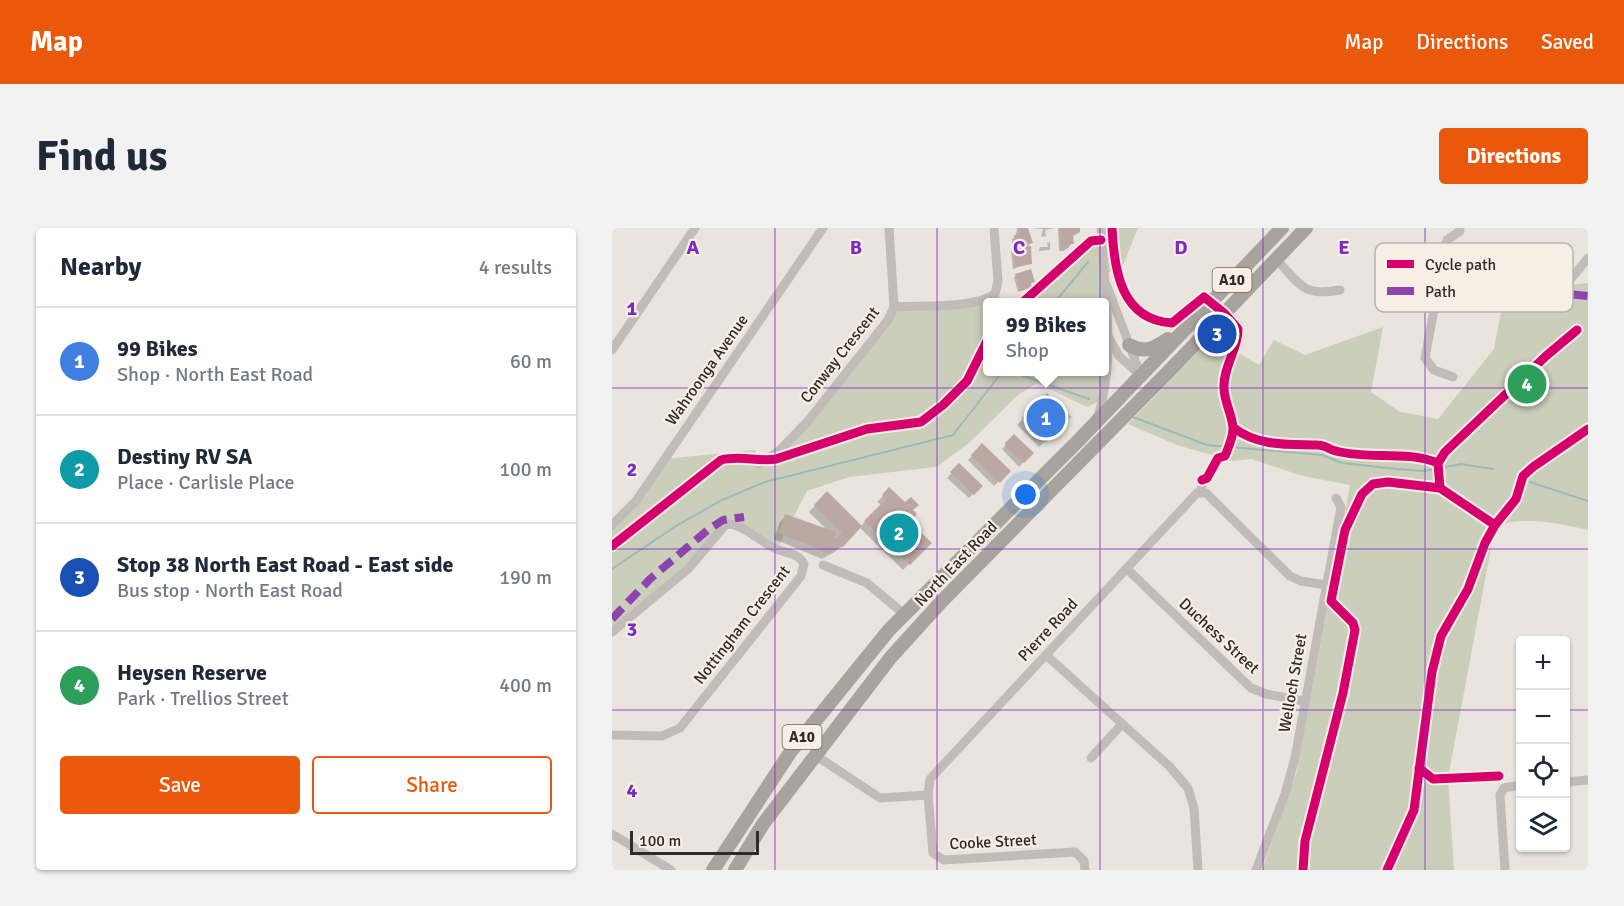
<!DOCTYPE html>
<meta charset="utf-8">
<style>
:root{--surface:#fff;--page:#f2f2f3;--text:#1f2937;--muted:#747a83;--line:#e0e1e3;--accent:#ea580c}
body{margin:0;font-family:Signika,sans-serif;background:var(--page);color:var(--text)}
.controls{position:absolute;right:18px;bottom:18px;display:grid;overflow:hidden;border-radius:6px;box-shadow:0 2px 4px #0004}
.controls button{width:54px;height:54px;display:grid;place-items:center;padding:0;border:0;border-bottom:2px solid var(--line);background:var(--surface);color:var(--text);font:30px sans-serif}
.scale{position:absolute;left:18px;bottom:15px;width:129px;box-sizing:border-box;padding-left:6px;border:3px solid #322a27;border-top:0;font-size:16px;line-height:21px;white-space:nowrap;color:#322a27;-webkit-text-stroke:4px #f7eee6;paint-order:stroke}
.you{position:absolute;left:414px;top:267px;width:21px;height:21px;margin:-15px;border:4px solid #fff;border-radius:50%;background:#1a73e8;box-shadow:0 0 0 9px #1a73e833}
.badge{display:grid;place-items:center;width:39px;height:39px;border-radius:50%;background:var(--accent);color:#fff;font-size:20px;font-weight:700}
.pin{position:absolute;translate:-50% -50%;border:3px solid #fff;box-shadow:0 2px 6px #0006}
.popup{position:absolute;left:371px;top:70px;width:126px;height:78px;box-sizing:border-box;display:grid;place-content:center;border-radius:6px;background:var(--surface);filter:drop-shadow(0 2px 4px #0005);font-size:20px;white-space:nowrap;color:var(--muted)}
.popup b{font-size:22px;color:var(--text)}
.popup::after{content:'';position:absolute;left:50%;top:100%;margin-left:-12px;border:12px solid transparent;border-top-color:var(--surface)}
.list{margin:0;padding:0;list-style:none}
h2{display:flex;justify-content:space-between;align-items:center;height:78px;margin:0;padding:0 24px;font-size:26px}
h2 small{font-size:20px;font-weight:400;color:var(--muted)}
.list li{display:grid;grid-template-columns:39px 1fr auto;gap:18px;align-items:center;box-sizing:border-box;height:108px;padding:0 24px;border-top:2px solid var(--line)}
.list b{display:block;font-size:22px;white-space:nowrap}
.list p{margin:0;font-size:20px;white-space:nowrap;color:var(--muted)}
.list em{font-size:20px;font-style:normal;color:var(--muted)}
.actions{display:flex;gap:12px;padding:18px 24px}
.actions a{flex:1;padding:14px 0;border:2px solid var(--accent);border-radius:6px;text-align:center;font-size:21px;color:var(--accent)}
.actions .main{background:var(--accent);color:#fff}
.icon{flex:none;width:33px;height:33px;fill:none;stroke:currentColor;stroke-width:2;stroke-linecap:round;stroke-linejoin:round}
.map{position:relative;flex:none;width:976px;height:642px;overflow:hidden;border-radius:6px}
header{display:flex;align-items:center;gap:36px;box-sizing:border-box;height:84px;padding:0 30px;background:var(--accent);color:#fff}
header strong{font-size:28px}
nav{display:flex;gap:33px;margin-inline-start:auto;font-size:21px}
.intro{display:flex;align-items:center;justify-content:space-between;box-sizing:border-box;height:144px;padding:0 36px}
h1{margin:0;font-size:42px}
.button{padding:15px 27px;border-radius:6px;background:var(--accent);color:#fff;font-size:21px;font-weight:700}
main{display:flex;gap:36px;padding:0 36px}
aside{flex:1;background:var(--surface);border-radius:6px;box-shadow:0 2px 4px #0004}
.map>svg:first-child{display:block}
.green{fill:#cbceba}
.shadow{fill:#0003}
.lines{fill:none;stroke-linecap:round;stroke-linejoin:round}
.stream{stroke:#9dbab8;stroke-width:2}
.building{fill:#bca8a2}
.minor{stroke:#c2bcb8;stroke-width:9}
.highway{stroke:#a9a39d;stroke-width:14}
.quiet{stroke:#8e44ad;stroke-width:8;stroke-dasharray:15 8;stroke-linecap:butt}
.cycleway-casing{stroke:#f7eee6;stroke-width:13}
.cycleway{stroke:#d6006c;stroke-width:9}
.grid{fill:none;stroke:#7b2cbf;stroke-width:1.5;stroke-opacity:0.55}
.labels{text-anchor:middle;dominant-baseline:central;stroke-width:4.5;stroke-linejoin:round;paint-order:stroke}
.shield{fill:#f7eee6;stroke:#6d6560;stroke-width:1.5}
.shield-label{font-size:15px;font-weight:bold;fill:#322a27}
.street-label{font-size:16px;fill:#322a27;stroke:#f7eee6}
.key{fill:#f7eee6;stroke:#bcb3ad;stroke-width:1.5}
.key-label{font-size:16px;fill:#322a27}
.grid-label{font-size:20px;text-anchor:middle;font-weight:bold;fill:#7b2cbf;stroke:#f7eee6;stroke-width:4.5;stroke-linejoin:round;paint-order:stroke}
</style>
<header>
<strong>Map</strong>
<nav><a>Map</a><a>Directions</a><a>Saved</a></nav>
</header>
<div class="intro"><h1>Find us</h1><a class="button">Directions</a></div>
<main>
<aside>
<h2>Nearby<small>4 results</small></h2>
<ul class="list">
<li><span class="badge" style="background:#3f7fe0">1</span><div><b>99 Bikes</b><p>Shop · North East Road</p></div><em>60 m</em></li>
<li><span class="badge" style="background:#0f9aa8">2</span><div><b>Destiny RV SA</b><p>Place · Carlisle Place</p></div><em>100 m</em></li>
<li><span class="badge" style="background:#1a4fb4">3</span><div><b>Stop 38 North East Road - East side</b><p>Bus stop · North East Road</p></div><em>190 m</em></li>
<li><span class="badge" style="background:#2e9e5b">4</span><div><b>Heysen Reserve</b><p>Park · Trellios Street</p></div><em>400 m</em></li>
</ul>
<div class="actions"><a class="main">Save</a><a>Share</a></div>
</aside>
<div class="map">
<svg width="976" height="642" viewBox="0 0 976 642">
<rect width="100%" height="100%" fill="#eae4de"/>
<g class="green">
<path d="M489 0H526L509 42 492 45 496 141 492 171 475 179 425 155 406 167 357 215 324 239 237 249 195 263 165 321 125 298 112 297 75 341 0 404V297L24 273 52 231 143 222 148 236 167 223 196 193 276 92 282 79C309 77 361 81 383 66L396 74H376V144H492V74H410L478 13 489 7Z"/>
<path d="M976 55V302C947 295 912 288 883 298L836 550 842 642H650L685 543 738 257 691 248 639 231 621 233 565 217 516 196 621 88 630 95 615 118 647 137 662 112 693 127 771 99 759 164 788 184 826 191 882 121 893 63Z"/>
</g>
<g class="shadow">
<path d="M405 0H415L419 15 415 19 419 35 401 41 399 23 404 18 401 19 400 11 404 8Z"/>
<path d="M421 0H443L433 2 434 8 429 9 431 1Z"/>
<path d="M446 0H466L467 4 460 7 461 15 452 23H447Z"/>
<path d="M438 14V22L427 23 428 19H436L435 15Z"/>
<path d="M404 47 421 53 415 61 406 64 402 50Z"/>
<path d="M435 167 457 189 427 219 405 197Z"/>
<path d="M402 208 420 225 407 239 390 221Z"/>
<path d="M370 217 397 243 382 258 356 232Z"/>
<path d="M347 237 369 258 357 270 335 250Z"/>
<path d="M277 262 299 282 296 294 318 315 291 342 247 299 224 323 210 331 162 311 168 294 174 288 217 304 197 284 215 265 249 298 269 277 265 274Z"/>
</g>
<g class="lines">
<g class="stream">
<path d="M443 74 476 34"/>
<path d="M400 144 477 171"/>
<path d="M521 189 595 217 710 227 730 235 785 241 812 243 849 236 881 241"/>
<path d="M918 254 976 273"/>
<path d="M0 341 64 298 108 273 153 254 341 207 390 144"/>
</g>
</g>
<g class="building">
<path d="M406 0H416L421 15 403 17 402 7 407 6Z"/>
<path d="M447 0H468V4L461 8 462 16H456L457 20 449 21Z"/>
<path d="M419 18 420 36 403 39 401 19Z"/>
<path d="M419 41 423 54 419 55 420 59 408 63 403 46Z"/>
<path d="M435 165 459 189 434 214 410 190Z"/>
<path d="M402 206 422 225 412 235 394 219 393 215Z"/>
<path d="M370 215 399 243 388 255 359 227Z"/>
<path d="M347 235 371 258 362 267 338 244Z"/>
<path d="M277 259 293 274 299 269 307 277 301 282 305 286 298 294 320 315 298 337 252 293 274 271 270 267Z"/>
<path d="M215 263 250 298 232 318 217 325 167 305 173 286 224 304 222 310H225L230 305 202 277Z"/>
</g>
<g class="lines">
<g class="minor">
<path d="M277 0 282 79"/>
<path d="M664 31C688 56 690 69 728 62"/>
<path d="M495 58 529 148"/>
<path d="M826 61 958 52 976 30"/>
<path d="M497 110 507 128 529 148"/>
<path d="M0 122 83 0"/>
<path d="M841 149 822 142 813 130 835 12 848 3"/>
<path d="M485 191C505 133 492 61 489 0"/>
<path d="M147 236 167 223 196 193 276 92 282 79C309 77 362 81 383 66L386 53 382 0"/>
<path d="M589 265 590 252"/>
<path d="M0 297 24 273 211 0"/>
<path d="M211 337 255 355 292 386"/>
<path d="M515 341 639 460 654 466 691 473"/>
<path d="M0 404 76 341 114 296C132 295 149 316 167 322 176 325 187 326 192 336L189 348 68 500 50 508 0 507"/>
<path d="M434 427 557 538 576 560 582 580 586 642"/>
<path d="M203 527 268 570 316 567 321 625 332 632 463 624 472 633 473 642"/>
<path d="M479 530 510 496"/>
<path d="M954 554 976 552"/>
<path d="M316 567 318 551 585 265H594L678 348 689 353 714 357"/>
<path d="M0 606 59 642"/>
<path d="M644 642 673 566 683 530 729 279 724 270"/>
<path d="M893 642 888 567 892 560 909 557"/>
</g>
<g class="highway">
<path d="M517 117C534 126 542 120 556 111"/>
<path d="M101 642 179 523 277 402 468 211 670 0"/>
<path d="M123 642 151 596 279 429 330 373 562 138 694 0"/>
</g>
<g class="quiet">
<path d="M943 53 956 66 976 68"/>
<path d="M0 391 38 351 97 301 111 292 132 289"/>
</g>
<g class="cycleway-casing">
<g id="cycleway">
<path d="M500 0C502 42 509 92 560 95L592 69 612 85 626 101C626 122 611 139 612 160 612 174 621 188 621 201 621 210 616 220 613 228L606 230 595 250 590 252"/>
<path d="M411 74 479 13 489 12"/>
<path d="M622 200C647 219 677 216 706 217 713 217 718 222 724 223 757 232 794 222 826 235"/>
<path d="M828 260 826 235 833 224 934 128 965 102"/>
<path d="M883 297 904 271 911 248 921 239 976 201"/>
<path d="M0 318 109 232C128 227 146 234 164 231L255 201 309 194 331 177 355 153 376 111"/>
<path d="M807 540 821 551 887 548"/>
<path d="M691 642 693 613 731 465 743 402 741 395 719 373 733 302 750 266 761 256 776 254 828 260 883 297 873 315 856 361 829 408 820 444 802 582 775 642"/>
</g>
</g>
<use href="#cycleway" class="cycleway"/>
</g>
<path class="grid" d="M163 0V642M325 0V642M488 0V642M651 0V642M813 0V642M0 160H976M0 321H976M0 482H909M954 482H976"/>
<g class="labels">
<g class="shield">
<rect x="600.5" y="40" width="39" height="24" rx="4.5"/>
<rect x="170.5" y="497" width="39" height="24" rx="4.5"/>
</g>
<g class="shield-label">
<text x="620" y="52">A10</text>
<text x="190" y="509">A10</text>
</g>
<g class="street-label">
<text transform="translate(228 127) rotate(-52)">Conway Crescent</text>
<text transform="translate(95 142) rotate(-55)">Wahroonga Avenue</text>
<text transform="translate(344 336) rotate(-46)">North East Road</text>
<text transform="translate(130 397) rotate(-52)">Nottingham Crescent</text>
<text transform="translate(436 402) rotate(-47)">Pierre Road</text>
<text transform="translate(607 408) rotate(43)">Duchess Street</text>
<text transform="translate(681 455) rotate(-80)">Welloch Street</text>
<text transform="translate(381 614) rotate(-3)">Cooke Street</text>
</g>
</g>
<rect x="763" y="15" width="198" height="69" rx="9" class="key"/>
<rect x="775" y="32" width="27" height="8" fill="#d6006c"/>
<rect x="775" y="59" width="27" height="8" fill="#8e44ad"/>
<g class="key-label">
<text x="813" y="42">Cycle path</text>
<text x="813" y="69">Path</text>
</g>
<g class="grid-label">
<text x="81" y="26">A</text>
<text x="244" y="26">B</text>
<text x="407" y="26">C</text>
<text x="569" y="26">D</text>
<text x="732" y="26">E</text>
<text x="20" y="87">1</text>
<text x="20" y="248">2</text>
<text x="20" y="408">3</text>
<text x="20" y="569">4</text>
</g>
</svg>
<div class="controls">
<button>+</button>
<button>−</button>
<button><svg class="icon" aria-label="locate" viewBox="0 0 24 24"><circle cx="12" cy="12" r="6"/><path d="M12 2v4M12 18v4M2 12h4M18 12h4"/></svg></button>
<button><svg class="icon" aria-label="layers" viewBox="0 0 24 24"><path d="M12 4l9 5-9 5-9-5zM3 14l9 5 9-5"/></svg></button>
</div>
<div class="scale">100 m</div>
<div class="you"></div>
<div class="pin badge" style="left:434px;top:190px;background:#3f7fe0">1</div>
<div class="popup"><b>99 Bikes</b>Shop</div>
<div class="pin badge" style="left:287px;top:305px;background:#0f9aa8">2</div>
<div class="pin badge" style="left:605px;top:106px;background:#1a4fb4">3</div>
<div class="pin badge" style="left:915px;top:156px;background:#2e9e5b">4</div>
</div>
</main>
